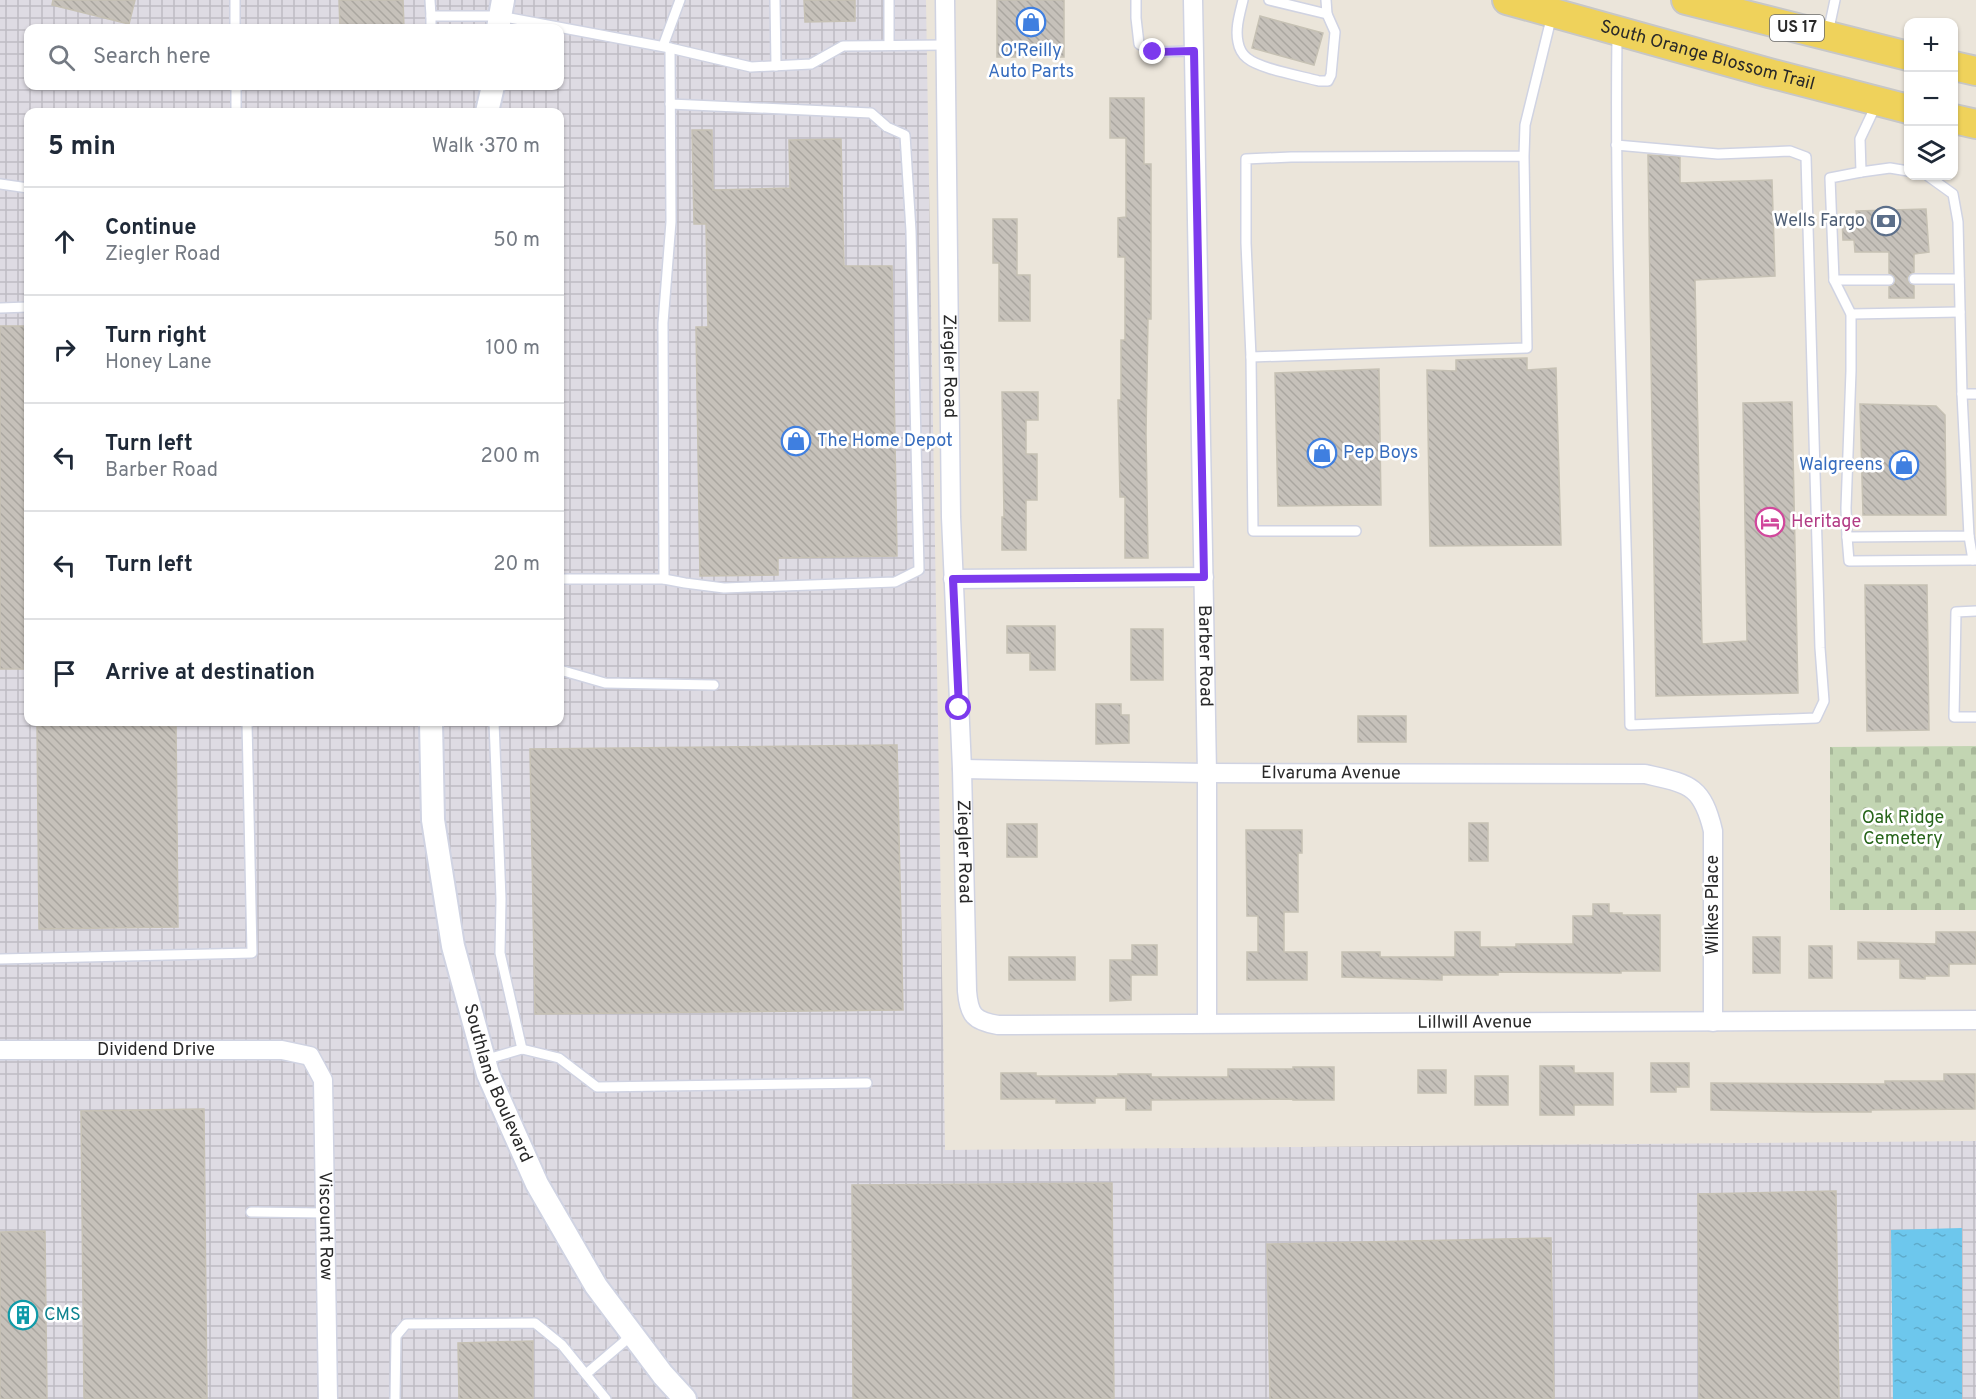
<!DOCTYPE html>
<meta charset="utf-8">
<style>
:root{--surface:#fff;--page:#f2f2f3;--text:#1f2937;--muted:#747a83;--line:#e0e1e3}
body{margin:0;font-family:Overpass,sans-serif;background:var(--page);color:var(--text)}
.controls{position:absolute;right:18px;top:18px;display:grid;overflow:hidden;border-radius:12px;box-shadow:0 2px 4px #0004}
.controls button{width:54px;height:54px;display:grid;place-items:center;padding:0;border:0;border-bottom:2px solid var(--line);background:var(--surface);color:var(--text);font:30px sans-serif}
.stop{position:absolute;width:18px;height:18px;margin:-14px;border:4px solid #7c3aed;border-radius:50%;background:#fff}
.stop.end{background:#7c3aed;border-color:#fff;box-shadow:0 2px 6px #0008}
.list{margin:0;padding:0;list-style:none}
h2{display:flex;justify-content:space-between;align-items:center;height:78px;margin:0;padding:0 24px;font-size:26px}
h2 small{font-size:20px;font-weight:400;color:var(--muted)}
.list li{display:grid;grid-template-columns:39px 1fr auto;gap:18px;align-items:center;box-sizing:border-box;height:108px;padding:0 24px;border-top:2px solid var(--line)}
.list b{display:block;font-size:22px;white-space:nowrap}
.list p{margin:0;font-size:20px;white-space:nowrap;color:var(--muted)}
.list em{font-size:20px;font-style:normal;color:var(--muted)}
.icon{flex:none;width:33px;height:33px;fill:none;stroke:currentColor;stroke-width:2;stroke-linecap:round;stroke-linejoin:round}
.map{position:relative;flex:none;width:1976px;height:1399px;overflow:hidden}
.search{position:absolute;background:var(--surface);box-shadow:0 2px 4px #0004;left:24px;top:24px;width:540px;height:66px;display:flex;align-items:center;gap:15px;box-sizing:border-box;padding:0 21px;border-radius:12px;color:var(--muted);font-size:22px}
.panel{position:absolute;background:var(--surface);box-shadow:0 2px 4px #0004;left:24px;top:108px;width:540px;height:618px;border-radius:12px}
.map>svg:first-child{display:block}
.industrial{fill:url(#industrial-grid);fill-rule:evenodd}
.cemetery{fill:url(#cemetery-stones)}
.water{fill:url(#water-ripples)}
.building{fill:url(#building-back-hatch);stroke:#c6c1b4;stroke-width:1.5}
.lines{fill:none;stroke-linecap:round;stroke-linejoin:round}
.service-casing{stroke:#d0d3e2;stroke-width:12}
.minor-casing{stroke:#d0d3e2;stroke-width:21}
.tertiary-casing{stroke:#d0d3e2;stroke-width:26}
.primary-casing{stroke:#c7c7c7;stroke-width:32}
.service{stroke:#fff;stroke-width:9}
.minor{stroke:#fff;stroke-width:18}
.tertiary{stroke:#fff;stroke-width:22}
.primary{stroke:#efd25b;stroke-width:28}
.route{stroke:#7c3aed;stroke-width:8}
.labels{text-anchor:middle;dominant-baseline:central;stroke-width:5;stroke-linejoin:round;paint-order:stroke}
.shield{fill:#fff;stroke:#696969;stroke-width:1.5}
.shield-label{font-size:16px;font-weight:bold;fill:#292929}
.shop-label{font-size:18px;fill:#366cbe;stroke:#fff;text-anchor:start}
.street-label{font-size:18px;fill:#292929;stroke:#fff}
.service-label{font-size:18px;fill:#4e5e75;stroke:#fff;text-anchor:end}
.hotel-label{font-size:18px;fill:#b23c85;stroke:#fff;text-anchor:start}
.park-label{font-size:18px;fill:#27651a;stroke:#fff}
.culture-label{font-size:18px;fill:#0d838f;stroke:#fff;text-anchor:start}
</style>
<div class="map">
<svg width="1976" height="1399" viewBox="0 0 1976 1399">
<defs>
<pattern id="industrial-grid" width="8" height="8" patternUnits="userSpaceOnUse" patternTransform="scale(1.5)"><rect width="8" height="8" fill="#dedbe3"/><path d="M0 4h8M4 0v8" fill="none" stroke="#bebcc3"/></pattern>
<pattern id="cemetery-stones" width="16" height="16" patternUnits="userSpaceOnUse" patternTransform="scale(1.5)"><rect width="16" height="16" fill="#c2d5b2"/><path d="M2 7V4a2 2 0 0 1 4 0v3zM10 15v-3a2 2 0 0 1 4 0v3z" fill="#a7b799"/></pattern>
<pattern id="water-ripples" width="26" height="14" patternUnits="userSpaceOnUse" patternTransform="scale(1.5)"><rect width="26" height="14" fill="#6dc7ed"/><path d="M2 4q2-2 4 0t4 0M15 11q2-2 4 0t4 0" fill="none" stroke="#5eabcb"/></pattern>
<pattern id="building-back-hatch" width="6" height="6" patternUnits="userSpaceOnUse" patternTransform="scale(1.5)"><rect width="6" height="6" fill="#c6c1ba"/><path d="M-1 5l2 2M0 0l6 6M5-1l2 2" fill="none" stroke="#aaa6a0"/></pattern>
</defs>
<rect width="100%" height="100%" fill="#ebe5da"/>
<path class="industrial" d="M0 0H926L945 1150 1976 1141V1399H0ZM28 28H560V86H28ZM28 112H560V722H28Z"/>
<path class="cemetery" d="M1976 746V910H1830V747Z"/>
<path class="water" d="M1962 1228V1399H1893L1891 1230Z"/>
<g class="building">
<path d="M53 0H135L129 24 52 5Z"/>
<path d="M339 0H403L404 28H340Z"/>
<path d="M804 0H855V21L805 22Z"/>
<rect x="997" y="0" width="67" height="57"/>
<path d="M1260 16 1323 33 1314 65 1252 48Z"/>
<path d="M1110 98H1144V164H1151V319H1148L1146 433 1148 558H1125V497H1120L1118 400H1121V340H1125V257H1118V218L1126 217V138H1110Z"/>
<path d="M692 130H712L713 190 790 188 789 140 841 139 844 266H892L897 556 778 558V575L700 576 696 327H708L706 224H694Z"/>
<path d="M1648 155 1680 157V183L1772 180 1775 276 1695 280 1702 644 1747 641 1743 403 1792 402 1798 693 1656 696Z"/>
<path d="M1926 209 1929 252 1914 254V272L1910 274 1907 278 1909 283 1914 286V298H1889V287L1893 285 1896 281 1894 276 1889 273V252H1855L1854 240H1843L1842 220H1858L1856 211Z"/>
<path d="M993 219H1017V275H1030V321H999V263H993Z"/>
<rect x="0" y="326" width="28" height="343"/>
<path d="M1527 358V370L1556 368 1561 545 1430 546 1427 370 1456 371V360Z"/>
<path d="M1379 369 1381 505 1278 506 1275 373Z"/>
<path d="M1002 392H1038V420H1026V454H1037V500H1026V550H1002V517H1004Z"/>
<path d="M1860 404 1936 406 1945 415 1946 515H1863Z"/>
<path d="M1865 585H1927L1929 730 1867 731Z"/>
<path d="M1007 626H1055V670H1030V653H1007Z"/>
<rect x="1131" y="629" width="32" height="51"/>
<path d="M1096 704H1121V715H1129V743L1096 744Z"/>
<rect x="1358" y="716" width="48" height="26"/>
<path d="M37 722H176L178 927 39 929Z"/>
<path d="M897 745 903 1010 535 1014 530 749Z"/>
<rect x="1469" y="823" width="19" height="38"/>
<rect x="1007" y="824" width="30" height="33"/>
<path d="M1246 830H1302V853H1298V912H1284V952H1307V980H1247V952H1258V916H1247Z"/>
<path d="M1593 904H1609V913H1622V915H1660V971H1621V973L1498 972V975H1442V980L1342 977V952H1380V957H1455V932H1480V947H1516V944H1573V916H1593Z"/>
<path d="M1936 932H1976V964H1949V976H1925V979L1900 978V959H1858V942L1936 944Z"/>
<rect x="1753" y="937" width="27" height="36"/>
<path d="M1132 945H1157V975H1131V1000L1110 1001V960H1132Z"/>
<rect x="1809" y="946" width="23" height="32"/>
<rect x="1009" y="957" width="66" height="23"/>
<path d="M1651 1063H1689V1087H1676V1092H1651Z"/>
<path d="M1540 1066H1574V1073H1613V1105H1574V1115H1540Z"/>
<path d="M1293 1067H1334V1100H1293V1099L1151 1100V1110H1126V1098H1095V1103H1056V1099H1001V1073H1036V1076H1118V1074H1151V1077H1228V1069H1293Z"/>
<rect x="1418" y="1070" width="28" height="23"/>
<path d="M1944 1074H1975V1109L1871 1110V1112H1812L1711 1110V1083L1885 1084V1081H1944Z"/>
<rect x="1475" y="1076" width="33" height="29"/>
<path d="M204 1109 207 1399H84L81 1111Z"/>
<path d="M1112 1183 1114 1399H853L852 1185Z"/>
<path d="M1836 1191 1839 1399H1699L1698 1194Z"/>
<path d="M45 1231 47 1399H0V1232Z"/>
<path d="M1551 1238 1554 1399H1270L1267 1244Z"/>
<path d="M533 1341V1399H459L458 1343Z"/>
</g>
<g class="lines">
<g class="service-casing">
<g id="service">
<path d="M235 0V28"/>
<path d="M430 0 431 16H499L670 48 751 67 811 64 843 46 946 45"/>
<path d="M775 0 776 66"/>
<path d="M889 0V45"/>
<path d="M1136 0V18L1139 44 1153 52 1194 51"/>
<path d="M1243 0C1240 13 1235 28 1238 42 1239 48 1242 54 1247 58 1260 69 1301 76 1319 81H1328L1331 75 1335 32 1327 14 1326 0"/>
<path d="M1269 0 1327 14"/>
<path d="M431 28V16"/>
<path d="M1828 33 1835 0"/>
<path d="M663 46 680 0"/>
<path d="M236 86V112"/>
<path d="M1877 103 1860 139 1861 172 1890 168 1908 171"/>
<path d="M1616 145 1718 154 1790 151 1806 157 1820 648 1824 701 1816 718 1630 725C1627 495 1614 265 1617 35"/>
<path d="M1524 156 1527 348 1251 357 1246 243V159L1291 157 1524 156 1525 125 1552 15"/>
<path d="M1861 172 1830 178 1834 280 1851 314V371L1846 508 1847 537 1969 536 1962 394"/>
<path d="M1928 176 1953 194 1958 222 1962 394H1976"/>
<path d="M0 184 28 188"/>
<path d="M1914 279H1959"/>
<path d="M1834 280H1889"/>
<path d="M0 308 28 307"/>
<path d="M1851 314 1960 312"/>
<path d="M1251 357 1253 531H1356"/>
<path d="M1969 536 1973 560H1976"/>
<path d="M1847 537 1849 561 1973 560"/>
<path d="M560 579H664L663 323 671 222 670 48"/>
<path d="M664 579 685 583 724 588 895 582 919 570 911 231 905 135 887 127 871 113 670 104"/>
<path d="M1976 611 1956 612 1954 717H1976"/>
<path d="M560 670 605 683 714 685"/>
<path d="M494 722 501 899 500 953 522 1049"/>
<path d="M0 959 252 953 247 722"/>
<path d="M484 1060 522 1049 559 1058 597 1087 867 1083"/>
<path d="M251 1212 325 1213"/>
<path d="M586 1374 632 1335"/>
<path d="M395 1399 396 1336 406 1324 535 1323 562 1345 606 1399"/>
</g>
</g>
<g class="minor-casing">
<g id="minor">
<path id="s1" d="M945 0 951 517 962 769 967 991C969 1015 974 1021 998 1025L1976 1020"/>
<path id="s2" d="M1193 0 1207 773V1023"/>
<path d="M953 579 1204 577"/>
<path id="s3" d="M962 769 1207 773 1645 774C1688 784 1702 784 1713 831V1022"/>
<path id="s4" d="M0 1050H282L310 1056 323 1080 328 1399"/>
</g>
</g>
<g class="tertiary-casing">
<g id="tertiary">
<path d="M498 28 503 0"/>
<path d="M487 112 493 86"/>
<path id="s5" d="M431 722 433 820 453 946 488 1074 537 1184 596 1286 663 1375 685 1399"/>
</g>
</g>
<g class="primary-casing">
<g id="primary">
<path id="s6" d="M1507 0 1769 73 1908 109"/>
<path d="M1686 0 1908 56"/>
<path d="M1954 66 1976 71"/>
<path d="M1954 119 1976 124"/>
</g>
</g>
<use href="#service" class="service"/>
<use href="#minor" class="minor"/>
<use href="#tertiary" class="tertiary"/>
<use href="#primary" class="primary"/>
</g>
<g class="lines">
<path class="route" d="M959 708 953 579 1204 577 1194 51 1153 52"/>
</g>
<defs>
<g id="shop-ring" transform="scale(1.5)"><circle r="9.5" fill="#fff" stroke="#3f7fe0" stroke-width="1.5"/><path d="M-5-2.5h2.3a2.7 3.5 0 0 1 5.4 0H5L5.5 6h-11ZM-1.5-2.5h3a1.5 2.3 0 0 0-3 0Z" fill="#3f7fe0"/></g>
<g id="bank-ring" transform="scale(1.5)"><circle r="9.5" fill="#fff" stroke="#5c6f8a" stroke-width="1.5"/><path d="M-6-4H6V4H-6ZM0-2.3a2.3 2.3 0 1 0 0 4.6a2.3 2.3 0 1 0 0-4.6Z" fill="#5c6f8a"/></g>
<g id="hotel-ring" transform="scale(1.5)"><circle r="9.5" fill="#fff" stroke="#d1479c" stroke-width="1.5"/><path d="M-6-4.5h1.5V1H6V5H4.5V3h-9V5H-6ZM-4 0a1.8 1.8 0 1 1 3.6 0ZM.5 0V-2.5h3Q6-2.5 6 0Z" fill="#d1479c"/></g>
<g id="building-ring" transform="scale(1.5)"><circle r="9.5" fill="#fff" stroke="#0f9aa8" stroke-width="1.5"/><path d="M-4-6H4V6H1V3H-1V6H-4ZM-2.5-4.3h1.7v1.8h-1.7ZM.8-4.3h1.7v1.8H.8ZM-2.5-1h1.7V.8h-1.7ZM.8-1h1.7V.8H.8Z" fill="#0f9aa8"/></g>
</defs>
<g fill-rule="evenodd">
<use href="#shop-ring" x="1031" y="22"/>
<use href="#bank-ring" x="1886" y="221"/>
<use href="#shop-ring" x="796" y="441"/>
<use href="#shop-ring" x="1322" y="453"/>
<use href="#shop-ring" x="1904" y="465"/>
<use href="#hotel-ring" x="1770" y="522"/>
<use href="#building-ring" x="23" y="1315"/>
</g>
<g class="labels">
<rect class="shield" x="1770" y="15" width="54" height="26" rx="4.5"/>
<g class="shield-label">
<text x="1797" y="28">US 17</text>
</g>
<g class="shop-label">
<text x="1031" y="51" text-anchor="middle">O'Reilly<tspan x="1031" dy="21">Auto Parts</tspan></text>
<text x="817" y="441">The Home Depot</text>
<text x="1343" y="453">Pep Boys</text>
<text x="1883" y="465" text-anchor="end">Walgreens</text>
</g>
<g class="street-label">
<text stroke="none"><textPath href="#s6" startOffset="208">South Orange Blossom Trail</textPath></text>
<text stroke="none"><textPath href="#s1" startOffset="366">Ziegler Road</textPath></text>
<text stroke="none"><textPath href="#s2" startOffset="656">Barber Road</textPath></text>
<text stroke="none"><textPath href="#s3" startOffset="369">Elvaruma Avenue</textPath></text>
<text stroke="none"><textPath href="#s1" startOffset="852">Ziegler Road</textPath></text>
<text transform="translate(1713 905) rotate(-90)">Wilkes Place</text>
<text stroke="none"><textPath href="#s1" startOffset="1520">Lillwill Avenue</textPath></text>
<text stroke="none"><textPath href="#s4" startOffset="156">Dividend Drive</textPath></text>
<text stroke="none"><textPath href="#s5" startOffset="370">Southland Boulevard</textPath></text>
<text stroke="none"><textPath href="#s4" startOffset="484">Viscount Row</textPath></text>
</g>
<g class="service-label">
<text x="1865" y="221">Wells Fargo</text>
</g>
<g class="hotel-label">
<text x="1791" y="522">Heritage</text>
</g>
<g class="park-label">
<text x="1903" y="818">Oak Ridge<tspan x="1903" dy="21">Cemetery</tspan></text>
</g>
<g class="culture-label">
<text x="44" y="1315">CMS</text>
</g>
</g>
</svg>
<div class="controls">
<button>+</button>
<button>−</button>
<button><svg class="icon" aria-label="layers" viewBox="0 0 24 24"><path d="M12 4l9 5-9 5-9-5zM3 14l9 5 9-5"/></svg></button>
</div>
<div class="stop" style="left:959px;top:708px"></div>
<div class="stop end" style="left:1153px;top:52px"></div>
<div class="search"><svg class="icon" aria-label="search" viewBox="0 0 24 24"><circle cx="10" cy="10" r="6"/><path d="M15 15l6 6"/></svg>Search here</div>
<section class="panel">
<h2>5 min<small>Walk · 370 m</small></h2>
<ul class="list">
<li><svg class="icon" aria-label="ahead" viewBox="0 0 24 24"><path d="M12 20V5M6 11l6-6 6 6"/></svg><div><b>Continue</b><p>Ziegler Road</p></div><em>50 m</em></li>
<li><svg class="icon" aria-label="right" viewBox="0 0 24 24"><path d="M7 20v-9h11M14 6l5 5-5 5"/></svg><div><b>Turn right</b><p>Honey Lane</p></div><em>100 m</em></li>
<li><svg class="icon" aria-label="left" viewBox="0 0 24 24"><path d="M17 20v-9H6M10 6l-5 5 5 5"/></svg><div><b>Turn left</b><p>Barber Road</p></div><em>200 m</em></li>
<li><svg class="icon" aria-label="left" viewBox="0 0 24 24"><path d="M17 20v-9H6M10 6l-5 5 5 5"/></svg><div><b>Turn left</b></div><em>20 m</em></li>
<li><svg class="icon" aria-label="arrive" viewBox="0 0 24 24"><path d="M6 21V4h12l-3 4 3 4H6"/></svg><div><b>Arrive at destination</b></div></li>
</ul>
</section>
</div>
